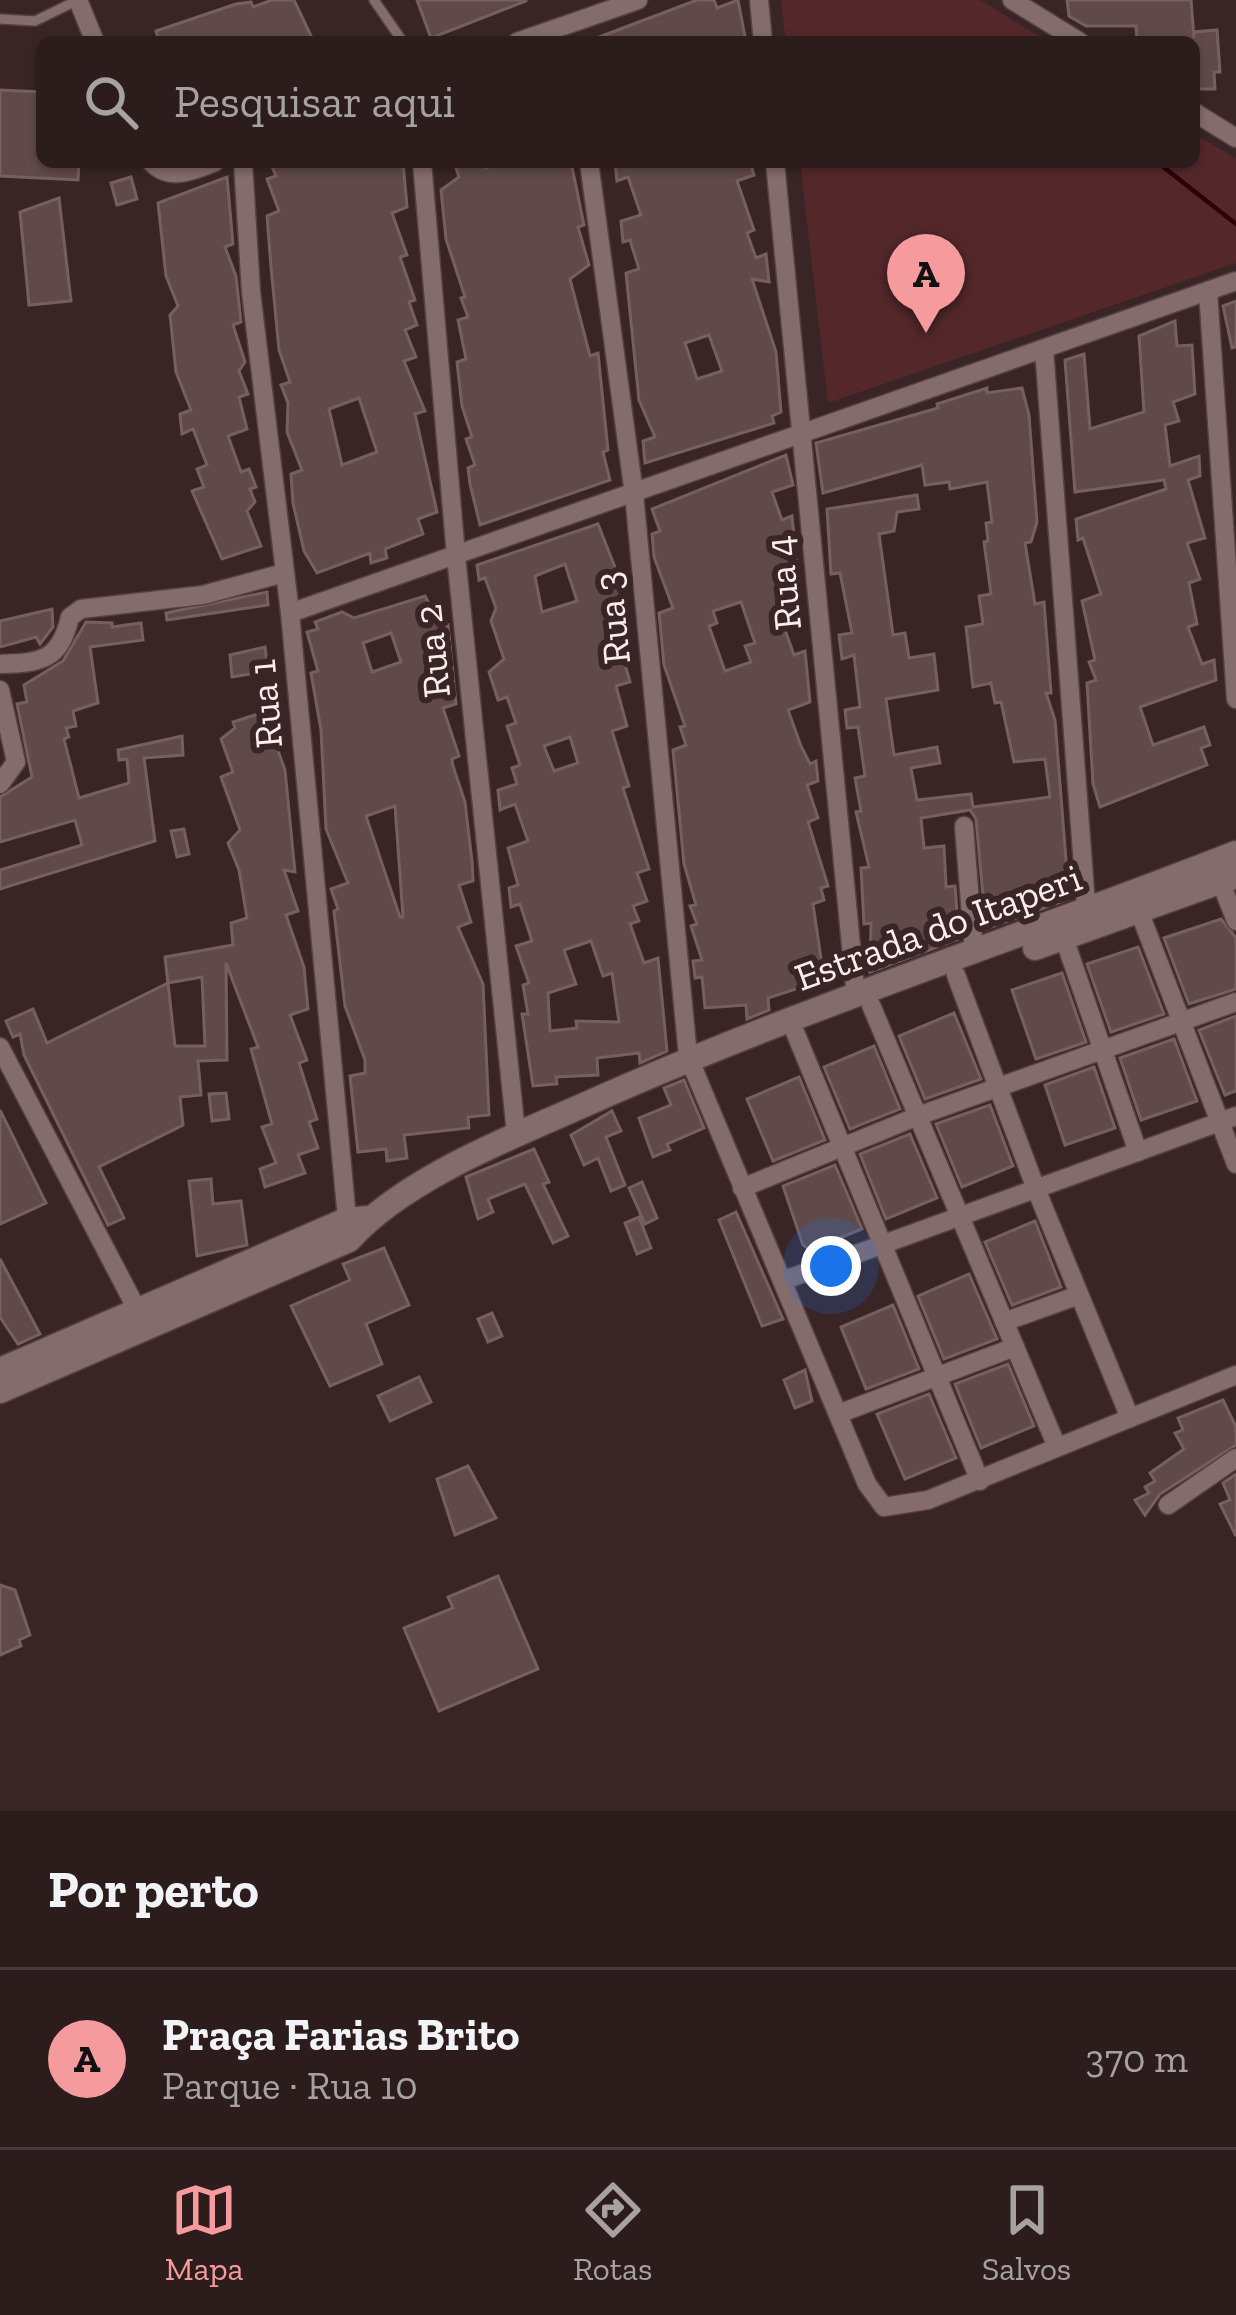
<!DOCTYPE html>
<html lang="pt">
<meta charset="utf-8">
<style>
:root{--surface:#2c1c1c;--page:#342525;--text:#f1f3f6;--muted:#a6a1a3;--line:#483a3b;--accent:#f59b9e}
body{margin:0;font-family:"Zilla Slab",serif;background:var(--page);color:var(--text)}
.you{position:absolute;left:831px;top:1266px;width:42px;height:42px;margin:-30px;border:9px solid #fff;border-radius:50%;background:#1a73e8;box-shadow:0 0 0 18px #1a73e833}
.badge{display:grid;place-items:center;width:78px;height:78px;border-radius:50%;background:var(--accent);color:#111;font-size:39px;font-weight:700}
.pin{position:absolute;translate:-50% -99px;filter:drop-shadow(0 3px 6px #0008)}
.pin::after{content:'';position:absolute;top:63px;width:42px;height:36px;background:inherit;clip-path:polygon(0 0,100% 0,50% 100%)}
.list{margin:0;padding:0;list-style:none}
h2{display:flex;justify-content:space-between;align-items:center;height:156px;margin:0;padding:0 48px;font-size:51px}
h2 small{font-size:39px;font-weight:400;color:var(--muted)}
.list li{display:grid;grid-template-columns:78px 1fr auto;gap:36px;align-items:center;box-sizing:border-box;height:180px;padding:0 48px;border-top:3px solid var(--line)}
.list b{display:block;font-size:45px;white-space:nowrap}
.list p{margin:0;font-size:39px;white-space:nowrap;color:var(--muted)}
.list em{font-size:39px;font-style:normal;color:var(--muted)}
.icon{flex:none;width:66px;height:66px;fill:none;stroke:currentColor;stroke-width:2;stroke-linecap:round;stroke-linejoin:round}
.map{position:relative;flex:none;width:1236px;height:1811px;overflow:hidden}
.search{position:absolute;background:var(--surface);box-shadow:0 3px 9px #0004;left:36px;right:36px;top:36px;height:132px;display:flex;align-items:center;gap:30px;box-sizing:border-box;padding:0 42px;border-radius:18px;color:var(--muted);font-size:45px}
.sheet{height:336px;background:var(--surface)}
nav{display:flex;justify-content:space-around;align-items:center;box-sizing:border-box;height:168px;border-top:3px solid var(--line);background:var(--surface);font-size:33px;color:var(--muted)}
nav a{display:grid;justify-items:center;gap:6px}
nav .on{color:var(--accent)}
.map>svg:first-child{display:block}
.green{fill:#54282b}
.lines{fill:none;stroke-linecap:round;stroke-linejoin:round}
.stream{stroke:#2a0207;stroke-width:4.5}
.building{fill:#604949;stroke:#775f5f;stroke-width:3;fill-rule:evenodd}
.service-casing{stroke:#554142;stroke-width:12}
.minor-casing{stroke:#554142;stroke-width:21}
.tertiary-casing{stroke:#554142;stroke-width:27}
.service{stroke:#846c6d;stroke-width:9}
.minor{stroke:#846c6d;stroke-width:18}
.tertiary{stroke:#846c6d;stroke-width:24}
.labels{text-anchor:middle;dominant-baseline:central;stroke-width:12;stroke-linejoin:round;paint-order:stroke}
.street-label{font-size:39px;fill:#fceded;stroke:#3a2526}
</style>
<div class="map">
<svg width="1236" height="1811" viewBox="0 0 1236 1811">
<rect width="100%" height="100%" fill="#3a2526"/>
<g class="green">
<path d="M781 0H980L1048 42H786Z"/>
<path d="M1194 133 1236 159V263L828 403 800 162H1194Z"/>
</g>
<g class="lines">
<path class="stream" d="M1157 162 1236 224"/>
</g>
<g class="building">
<path d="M272 0H294L314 42H159L156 31 236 4 251 2 253 7Z"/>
<path d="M417 0H526V1L431 38Z"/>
<path d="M697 0H714L717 8 738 0 746 42H586Z"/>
<path d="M1067 0H1191L1194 38V32L1217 30 1220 72H1214L1215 89H1199L1194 42H1137L1136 26H1086L1069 16Z"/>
<path d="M0 90 42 92V162H79L78 180 0 176Z"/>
<path d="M270 162H403L407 207 392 213 407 255 400 257 415 300 409 302 417 325 405 330 416 357 404 361 425 411 415 414 437 512 418 519 423 534 385 549 387 558 371 563 370 553 317 573 304 551 293 503 291 474 302 470 287 432 288 403 281 385 290 382 279 350 271 267 267 216 279 211 267 179 276 176ZM359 398 377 452 342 465 329 409Z"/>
<path d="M454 162H484L486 168 503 162H571L584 225 578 227 589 265 570 279 590 356 598 353 608 450 603 452 610 480 480 525 470 484 468 468 475 465 466 439 472 437 462 406 457 362 466 359 458 320 468 317 461 298 465 297 446 239 441 190 459 177Z"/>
<path d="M615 162H750L754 175 737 181 754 230 747 233 756 258 766 254 769 282 752 279 776 352 781 412 772 416 774 423 645 463 643 441 655 437 639 400 626 273 639 269 630 240 623 242 621 221 641 215 628 177 617 181ZM709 335 722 371 697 379 685 343Z"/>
<path d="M131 177 137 199 117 205 111 183Z"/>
<path d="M227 177 233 244 225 247 236 276 241 322 233 325 245 362 239 371 248 394 239 397 247 429 228 436 241 472 249 469 256 487 250 489 255 502 247 511 261 546 222 559 192 491 204 487 197 469 207 465 193 429 182 434 180 414 191 410 176 372 170 315 178 306 166 276 158 203Z"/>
<path d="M59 198 71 301 29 305 20 212Z"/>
<path d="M1236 301V347L1232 348 1223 306Z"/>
<path d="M1175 321 1177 346 1192 345 1195 394 1173 402 1179 421 1165 425 1170 466 1199 456 1200 476 1188 480 1205 538 1187 543 1200 579 1189 583 1197 624 1188 627 1202 664 1214 660 1216 680 1140 707 1153 745 1204 727 1210 745 1201 748 1207 765 1100 807 1093 784 1087 683 1096 680 1089 662 1095 660 1082 601 1101 594 1083 538 1078 540 1076 519 1166 489 1164 480 1075 492 1065 360 1084 354 1090 429 1144 412 1139 336Z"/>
<path d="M987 388V393L1022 388 1029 415 1037 522 1031 542 1025 543 1035 604 1044 602 1051 693H1046L1055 720 1069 899 986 929 976 819 970 810 921 818 924 848 944 846 946 887 955 886 959 939 870 972 871 923 864 924 861 868 869 867 856 812 861 811 855 778 865 776 858 727 847 728 845 710 860 707 854 655 842 659 839 635 852 633 840 573 831 574 827 509 917 495 919 509 897 512 894 531 879 534 893 635 905 633 909 658 934 654 938 690 886 699 894 755 937 747 940 763 911 768 917 800 971 794 973 807 1050 797 1045 759 1014 762 1001 702 995 703 991 683 973 687 966 627 983 624 979 596 991 594 984 542 988 541 986 523 992 522 987 482 950 489 949 482 925 485 922 465 823 493 816 443 938 408 937 404Z"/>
<path d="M786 455 793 485 772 492 782 520 792 516 802 624 785 630 794 655 805 651 810 702 788 710 801 746 810 764 816 761 818 781 807 785 818 818 808 822 828 886 821 888 824 900 813 904 823 972 801 975 802 987 768 998 769 1010 747 1019 746 1005 705 1008 702 977 695 978 693 961 702 960 691 926 697 924 690 906 696 905 684 864 673 750 686 745 680 727 685 726 664 665 659 613 673 608 654 557 652 534 660 531 652 509ZM741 602 755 643 745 646 751 662 725 671 709 626 717 623 713 611Z"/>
<path d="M598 524 622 585 625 624 616 632 630 682 616 686 627 726 612 731 629 786 623 788 649 869 637 873 647 901 633 906 639 921 630 924 644 963 658 958 667 1051 640 1063 639 1053 597 1058 598 1075 556 1077 557 1084 533 1086 522 1014H528L523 985 529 983 516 946 532 941 520 904 511 907 509 888 518 885 508 848 528 841 515 804 500 810 498 790 517 784 512 768 520 765 507 726 516 723 507 697 498 700 489 672 504 659 491 621 496 608 485 578 479 580 477 565ZM565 564 577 601 542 612 535 576ZM570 737 578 763 554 771 544 746ZM591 941 603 976 612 973 619 1022 576 1021 577 1028 550 1031 548 993 576 984 564 950Z"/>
<path d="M267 592 268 605 167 620 166 613Z"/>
<path d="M425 596 442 628 448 625 456 704 443 708 459 756 452 759 453 766 465 802 472 861 473 881 459 885 471 922 458 927 483 984 489 1115 468 1117 469 1128 404 1135 407 1158 387 1161 386 1149 358 1152 350 1076 365 1073V1060L345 1006 334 911 338 909 331 889 348 883 326 829 321 730 311 673 318 671 307 632 318 629 315 622 342 612 354 618ZM391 633 401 662 372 672 363 643ZM395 806 403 917H400L366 816Z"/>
<path d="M52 609 53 627 40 644 36 637 0 647V621Z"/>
<path d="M86 622 112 623V627L141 623 143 640 90 647 98 703 73 711 76 726 66 728 69 737 64 739 79 798 129 783 127 759 119 760 118 750 182 736 183 755 144 758 155 841 0 889V870L82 845 75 820 0 842V797L32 777 17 704 27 702 24 685 63 661Z"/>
<path d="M265 647 268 671 232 677 230 655Z"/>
<path d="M264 712 285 770 295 872 284 870 298 911 286 915 304 967 308 1009 290 1015 307 1060 299 1063 317 1119 309 1122 318 1148 298 1155 305 1173 265 1187 260 1169 276 1163 262 1127 272 1124 251 1049 258 1047 226 963 227 1060 198 1061 201 1095 180 1097 183 1125 99 1167 124 1218 108 1225 24 1055 20 1034 13 1037 6 1021 33 1009 47 1043 168 983 175 1046H205L202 977 168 983 165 957 233 945 231 923 247 918 239 870 228 843 240 830 221 777 233 772 221 739 235 728 233 722Z"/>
<path d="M184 829 189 854 177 857 171 831Z"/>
<path d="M1221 919 1236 938V989L1189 1004 1164 938Z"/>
<path d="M1138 947 1164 1014 1111 1032 1087 964Z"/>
<path d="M1062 973 1086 1042 1036 1059 1012 990Z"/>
<path d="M954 1013 981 1079 925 1099 899 1036Z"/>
<path d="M1236 1016V1091L1225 1095 1199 1030Z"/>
<path d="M1174 1039 1197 1101 1141 1120 1120 1058Z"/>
<path d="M874 1046 900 1109 850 1129 824 1067Z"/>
<path d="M1094 1067 1115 1128 1065 1145 1045 1085Z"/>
<path d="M799 1077 825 1140 773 1161 747 1099Z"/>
<path d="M684 1080 704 1128 667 1144 670 1150 653 1157 639 1118 671 1105 664 1088Z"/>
<path d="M226 1093 229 1119 212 1121 209 1094Z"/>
<path d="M990 1105 1013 1166 962 1187 936 1124Z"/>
<path d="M0 1110 46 1203 0 1224Z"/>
<path d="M612 1111 621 1131 606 1137 625 1185 611 1191 598 1158 584 1165 571 1135Z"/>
<path d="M910 1134 937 1198 886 1219 860 1154Z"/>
<path d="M534 1149 549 1182 543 1184 568 1236 553 1243 525 1184 488 1199 493 1212 478 1219 466 1177Z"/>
<path d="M835 1165 862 1229 810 1250 803 1245 783 1186Z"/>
<path d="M211 1179 213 1204 241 1201 247 1245 197 1256 189 1181Z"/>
<path d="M642 1182 657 1218 645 1224 629 1188Z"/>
<path d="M736 1212 783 1319 762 1326 719 1220Z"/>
<path d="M639 1217 651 1248 637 1254 625 1223Z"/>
<path d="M1035 1221 1061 1287 1012 1305 985 1242Z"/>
<path d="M384 1248 409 1305 366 1324 382 1364 330 1386 291 1306 350 1280 343 1264Z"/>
<path d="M0 1259 40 1334 18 1344 0 1317Z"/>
<path d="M969 1274 997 1339 944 1359 918 1296Z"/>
<path d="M893 1305 919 1369 866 1389 841 1327Z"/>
<path d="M492 1313 502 1336 488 1342 478 1319Z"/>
<path d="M1008 1364 1034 1426 981 1448 955 1384Z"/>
<path d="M805 1370 812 1401 795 1408 784 1380Z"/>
<path d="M419 1377 431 1402 390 1421 378 1396Z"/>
<path d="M929 1394 956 1458 905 1479 877 1414Z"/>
<path d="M1223 1400 1236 1427V1445L1160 1494 1145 1515 1135 1500 1149 1493 1145 1487 1155 1481 1150 1473 1184 1449 1175 1433 1183 1430 1178 1418Z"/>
<path d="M468 1466 496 1518 455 1535 437 1479Z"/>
<path d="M1236 1474V1536L1220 1504 1230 1500 1223 1483Z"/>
<path d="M498 1576 538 1669 439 1711 404 1628 453 1608 448 1597Z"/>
<path d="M0 1585 15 1590 30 1635 19 1640 21 1646 0 1655Z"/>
</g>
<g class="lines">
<g class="service-casing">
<g id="service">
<path d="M374 0 403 42"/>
<path d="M0 19 35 21 78 0"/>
</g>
</g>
<g class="minor-casing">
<g id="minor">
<path d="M78 0 95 42"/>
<path d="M759 0 763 42"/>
<path d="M1012 0 1080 42"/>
<path d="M517 42 638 0"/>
<path d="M1194 112 1236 138"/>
<path d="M151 162C170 182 192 171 215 162"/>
<path d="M243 162 251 292 290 613 348 1229"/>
<path d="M422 162 456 556 516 1133"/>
<path d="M589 162 634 494 688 1056 867 1484 884 1507 928 1500 1236 1375"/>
<path d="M775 162 856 997"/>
<path d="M1208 291 1236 699"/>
<path d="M1044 349 1087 918"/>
<path d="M290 613 1236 281"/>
<path d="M0 664C42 663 60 660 70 617L81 609 203 595 284 573"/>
<path d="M0 690 16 762 0 784"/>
<path d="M964 826 974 953"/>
<path d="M1225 893 1236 921"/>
<path d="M1139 911 1236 1164"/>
<path d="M1064 938 1138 1152"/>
<path d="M956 975 1036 1189 1130 1418"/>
<path d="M871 1005 1057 1447"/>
<path d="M795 1032 980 1481"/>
<path d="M0 1047 142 1319"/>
<path d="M742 1188 918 1116 1236 1002"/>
<path d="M782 1281 1236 1116"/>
<path d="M1004 1322 1079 1295"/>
<path d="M838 1414 1015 1347"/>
<path d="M1168 1505 1236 1458"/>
</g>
</g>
<g class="tertiary-casing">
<g id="tertiary">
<path d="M1035 948 1236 876"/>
<path d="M0 1370 346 1220 369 1218"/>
<path d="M0 1391 349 1240C404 1179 509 1138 584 1105 796 1010 1019 938 1236 853"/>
</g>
</g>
<use href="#service" class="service"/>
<use href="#minor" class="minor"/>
<use href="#tertiary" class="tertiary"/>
</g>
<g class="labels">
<g class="street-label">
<text transform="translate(783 583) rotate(-96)">Rua 4</text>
<text transform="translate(612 618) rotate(-96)">Rua 3</text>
<text transform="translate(432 651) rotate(-96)">Rua 2</text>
<text transform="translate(265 704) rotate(-95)">Rua 1</text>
<text transform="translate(938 927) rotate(-20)">Estrada do Itaperi</text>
</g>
</g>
</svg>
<div class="you"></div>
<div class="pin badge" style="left:926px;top:333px">A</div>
<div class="search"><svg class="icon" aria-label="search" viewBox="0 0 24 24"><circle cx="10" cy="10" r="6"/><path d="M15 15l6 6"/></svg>Pesquisar aqui</div>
</div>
<section class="sheet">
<h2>Por perto<small></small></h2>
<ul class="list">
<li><span class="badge">A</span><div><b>Praça Farias Brito</b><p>Parque · Rua 10</p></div><em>370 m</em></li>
</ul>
</section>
<nav>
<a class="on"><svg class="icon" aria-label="map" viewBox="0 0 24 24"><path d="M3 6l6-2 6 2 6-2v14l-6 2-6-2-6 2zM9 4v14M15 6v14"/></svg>Mapa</a>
<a><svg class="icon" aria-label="directions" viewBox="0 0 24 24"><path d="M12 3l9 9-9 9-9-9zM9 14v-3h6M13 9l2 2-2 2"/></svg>Rotas</a>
<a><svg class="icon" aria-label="saved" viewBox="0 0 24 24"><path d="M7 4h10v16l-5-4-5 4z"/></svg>Salvos</a>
</nav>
